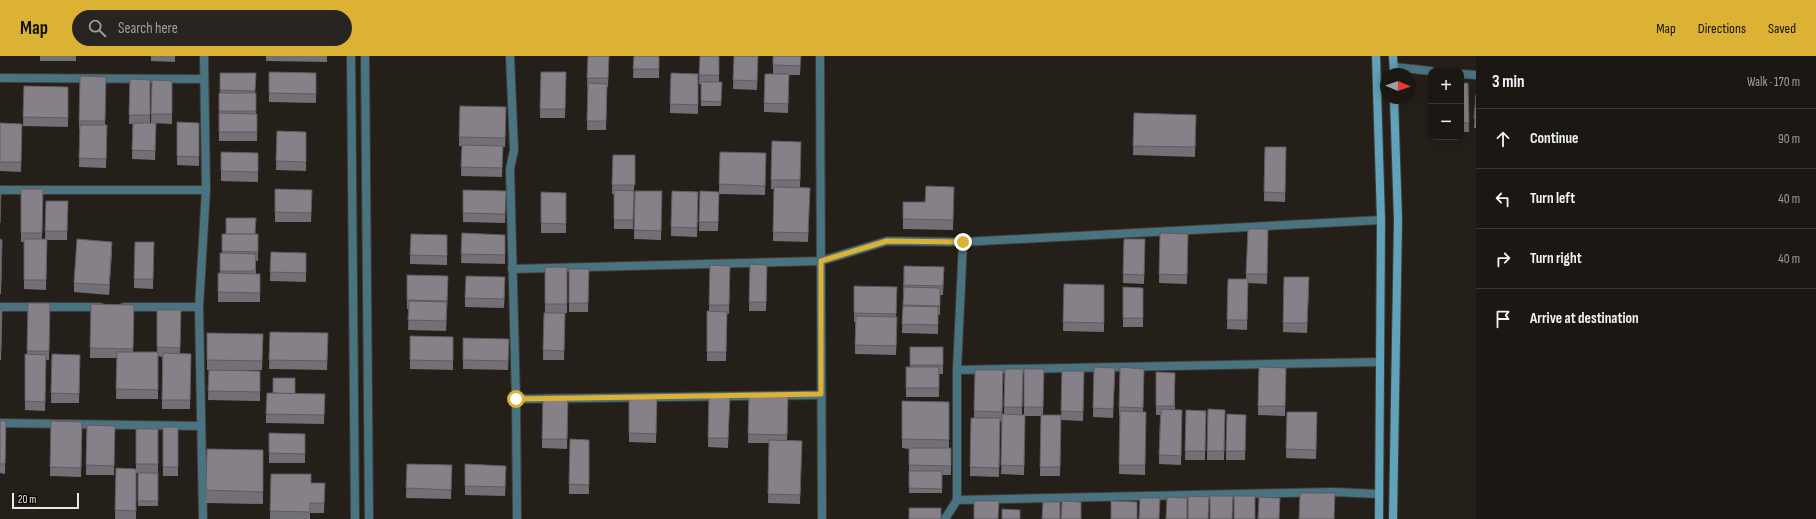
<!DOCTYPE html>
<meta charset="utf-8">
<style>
:root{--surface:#1b1713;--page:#282421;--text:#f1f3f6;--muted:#a09fa0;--line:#393633;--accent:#dbb233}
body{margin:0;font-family:"Sofia Sans Condensed",sans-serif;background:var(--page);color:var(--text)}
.controls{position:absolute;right:12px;top:12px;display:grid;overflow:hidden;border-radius:8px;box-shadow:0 2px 10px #0003}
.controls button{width:36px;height:36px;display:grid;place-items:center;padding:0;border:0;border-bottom:1px solid var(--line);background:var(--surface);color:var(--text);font:20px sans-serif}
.compass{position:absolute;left:1380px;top:12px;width:36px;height:36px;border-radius:50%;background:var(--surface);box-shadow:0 2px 10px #0003;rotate:92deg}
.scale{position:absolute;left:12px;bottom:10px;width:67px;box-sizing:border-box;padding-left:4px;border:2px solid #ebe7e3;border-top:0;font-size:11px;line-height:14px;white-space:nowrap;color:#ebe7e3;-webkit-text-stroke:3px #0c0907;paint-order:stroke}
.stop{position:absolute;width:12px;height:12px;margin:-9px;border:3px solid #dbb233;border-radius:50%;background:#fff}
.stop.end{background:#dbb233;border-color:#fff;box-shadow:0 1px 4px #0008}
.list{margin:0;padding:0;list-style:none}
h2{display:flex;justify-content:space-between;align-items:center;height:52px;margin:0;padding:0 16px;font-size:17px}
h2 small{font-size:13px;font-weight:400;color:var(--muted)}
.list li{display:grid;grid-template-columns:26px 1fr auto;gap:12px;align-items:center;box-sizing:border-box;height:60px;padding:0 16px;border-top:1px solid var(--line)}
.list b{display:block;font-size:15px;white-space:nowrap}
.list em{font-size:13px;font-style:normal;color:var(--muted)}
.icon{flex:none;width:22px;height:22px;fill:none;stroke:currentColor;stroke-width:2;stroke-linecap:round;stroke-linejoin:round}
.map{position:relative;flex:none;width:1476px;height:463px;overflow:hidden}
header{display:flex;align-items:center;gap:24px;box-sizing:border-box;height:56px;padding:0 20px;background:var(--accent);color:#111}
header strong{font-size:19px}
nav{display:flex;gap:22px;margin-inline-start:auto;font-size:14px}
.search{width:280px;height:36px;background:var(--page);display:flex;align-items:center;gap:10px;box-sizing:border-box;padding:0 14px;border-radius:22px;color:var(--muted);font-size:15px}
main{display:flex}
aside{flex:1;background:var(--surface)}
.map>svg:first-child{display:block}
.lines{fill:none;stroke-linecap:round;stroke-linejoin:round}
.minor-casing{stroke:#403b35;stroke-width:10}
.tertiary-casing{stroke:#403b35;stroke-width:10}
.secondary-casing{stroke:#403b35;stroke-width:10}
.minor{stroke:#4a7381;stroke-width:8}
.tertiary{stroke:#4a7381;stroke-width:8}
.secondary{stroke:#5fa2b9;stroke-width:8}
.wall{fill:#736f76}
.shaded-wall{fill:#5e5a60}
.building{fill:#868189;stroke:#5e5a60}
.route{stroke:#dbb233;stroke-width:5}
</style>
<header>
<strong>Map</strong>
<div class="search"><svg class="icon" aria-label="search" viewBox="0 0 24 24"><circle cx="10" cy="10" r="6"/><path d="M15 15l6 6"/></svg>Search here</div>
<nav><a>Map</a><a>Directions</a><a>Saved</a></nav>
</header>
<main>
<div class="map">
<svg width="1476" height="463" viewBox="0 0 1476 463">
<rect width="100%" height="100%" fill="#241f19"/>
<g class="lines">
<g class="minor-casing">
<g id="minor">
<path d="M510 0 514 94 510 113 516 343 517 463"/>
<path d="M820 0 822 463"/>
<path d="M1394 11 1431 15"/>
<path d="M1461 18 1476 19"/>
<path d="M0 22 204 23"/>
<path d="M0 134H206"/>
<path d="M512 213 821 205 887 185 963 186 1381 164"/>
<path d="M0 251H100"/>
<path d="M124 251H199"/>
<path d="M957 314 1380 306"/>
<path d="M516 343 821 339"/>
<path d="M0 367 201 370"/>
<path d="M957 444 1334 436 1379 438"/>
<path d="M203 463 199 251 206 134 204 0"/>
<path d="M945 463 957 444V314L963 186"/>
</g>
</g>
<g class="tertiary-casing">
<g id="tertiary">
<path d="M351 0 355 463"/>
<path d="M365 0 369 463"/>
</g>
</g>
<g class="secondary-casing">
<g id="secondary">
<path d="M1376 0 1381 164 1379 463"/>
<path d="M1393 0 1394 18"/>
<path d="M1393 463 1398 164 1394 42"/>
</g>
</g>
<use href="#minor" class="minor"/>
<use href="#tertiary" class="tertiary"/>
<use href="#secondary" class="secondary"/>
</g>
<g class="wall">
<rect x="40" y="0" width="36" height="5"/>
<path d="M151 0H175V6L151 5Z"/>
<path d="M266 0H327V6L266 5Z"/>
<path d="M588 0H609L608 31H607L606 74H587L588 31H587Z"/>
<path d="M634 0H659V22H633Z"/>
<path d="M700 0H719V26H722L721 50H701V28H699Z"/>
<path d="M734 0H758L757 34 733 33Z"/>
<path d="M773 0H801L800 19H789L788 57 764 56V47L773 18Z"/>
<path d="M269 16 316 17V47L269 46Z"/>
<path d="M541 16H566L565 62H540Z"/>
<path d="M220 17H256L255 37H256V58H257V85H219V37H220Z"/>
<path d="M671 17 698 18V58L670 57Z"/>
<path d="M106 21 105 69 107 78 106 112 79 111 80 74H79V65Z"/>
<path d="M130 23 150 24V67L156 76 155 104 132 103 133 68H129Z"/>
<path d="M152 24 172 25V68L151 67Z"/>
<path d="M1461 27H1468L1469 76H1461Z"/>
<path d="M24 30 68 31V71L23 70Z"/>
<path d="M1476 39V72H1474Z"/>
<path d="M460 50 506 61 505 91H503L502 121 461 120 462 90H459Z"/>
<path d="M1134 57 1196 59 1195 101 1133 99Z"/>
<path d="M177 66 199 67V110L177 109Z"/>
<path d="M0 67 22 68 21 116 0 115Z"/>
<path d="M277 75 306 76V115L276 114Z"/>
<path d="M772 85 801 86 800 131 810 132 808 186 773 185 774 133H771Z"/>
<path d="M1265 91H1286L1285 146 1264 145Z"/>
<path d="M221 96 258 97V126L221 125Z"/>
<path d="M720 96 766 97 765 139 719 138 718 175H699L700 135 719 136Z"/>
<path d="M613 99H635L633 173H614V138H612Z"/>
<path d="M954 131 953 174 903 173V163L925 146Z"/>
<path d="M21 133H43L42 183H45L46 145H68L67 184H47L46 234 24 233V186H21Z"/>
<path d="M312 134 311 166H275V156Z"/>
<path d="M463 134 506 135 505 167 463 166Z"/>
<path d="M635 135H662L661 184 634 183Z"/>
<path d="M672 135 698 136 697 181 671 180Z"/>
<path d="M541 136 566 137V177H541Z"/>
<path d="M1248 173 1268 183 1267 228 1248 227 1247 274 1227 273 1228 223H1246Z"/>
<path d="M462 177 505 179V208L461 207Z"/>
<path d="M1160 177 1188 178 1187 228 1159 227Z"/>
<path d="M222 178H258V205H256V218H260V246H218V217H220V197H222Z"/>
<path d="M447 179V209L410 208V199Z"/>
<path d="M0 183 2 184 1 238H0Z"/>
<path d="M1124 183H1145L1144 228 1123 227Z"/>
<path d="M135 186H154L153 233 134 232Z"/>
<path d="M112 195 109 239 74 236V227Z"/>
<path d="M271 196 306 197V226L270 225Z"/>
<path d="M750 208 767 218 766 255H749Z"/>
<path d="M710 209 730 210 729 258H727L726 305H707V255H709Z"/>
<path d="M904 210 944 211 943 239H940V259H938V278L902 277Z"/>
<path d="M545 211H567V257H561H565L564 304H543L544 257H545Z"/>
<path d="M569 213H589L588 256H569Z"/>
<path d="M407 219 448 220 447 254 446 275 408 274 409 253H407Z"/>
<path d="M1284 221 1309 230 1307 277 1283 276Z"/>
<path d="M1064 228 1104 229V276L1063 275Z"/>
<path d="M505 230 504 252 465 251V242Z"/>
<path d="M854 230 897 241 896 261 897 270 896 299 855 298V266H854Z"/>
<path d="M1123 231 1143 232V271H1123Z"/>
<path d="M28 247H50L49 304H46L45 355 25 354V298H27Z"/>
<path d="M91 248 134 249 133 296H157V254H181L180 297 191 298 190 353H162V301L158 300V343H116L117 302H90Z"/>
<path d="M0 253H2L1 304H0Z"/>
<path d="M270 276 328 277 327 314 269 313Z"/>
<path d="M207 277 263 278 262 314H207Z"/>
<path d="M410 280 453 281V314L410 313Z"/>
<path d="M463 282 509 292 508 314 463 313Z"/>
<path d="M910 291H943V318H939V341H906V311H910Z"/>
<path d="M52 298 80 299 79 347H51Z"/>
<path d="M1094 311 1115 312 1113 362 1093 361Z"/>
<path d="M1259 311 1286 312 1285 360 1258 359Z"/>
<path d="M1005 313H1023L1022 358 1024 359V313H1044L1043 359 1061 368 1060 420H1040L1041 360H1025L1024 419 1001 418 1004 358Z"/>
<path d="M1144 313 1143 356H1146L1145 419 1119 418 1120 360H1119V351Z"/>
<path d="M209 314 260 315V345L208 344Z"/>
<path d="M975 314H1003L1002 365H1000L999 421 970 420 971 362H974Z"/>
<path d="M1062 315H1084L1083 365 1061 364Z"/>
<path d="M1156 316 1175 317V354H1182L1181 409 1159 408 1160 359H1156Z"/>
<path d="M295 338H325L324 368 266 367V358Z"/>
<path d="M749 339 788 340 787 384 802 385 800 448 768 447 769 387H748Z"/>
<path d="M629 340H657L656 387 629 386Z"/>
<path d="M709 340H730L728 392 708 391Z"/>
<path d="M902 345 949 346V392H951V419H942V437H909V393L902 392Z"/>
<path d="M568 349 567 393 542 392V383Z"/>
<path d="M1208 353 1225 354 1224 404H1207Z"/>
<path d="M1186 354 1206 355 1205 404H1185Z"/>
<path d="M1287 356H1317L1316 403 1286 402Z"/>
<path d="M1227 358 1246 359 1245 404H1226Z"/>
<path d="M0 365H6L5 418 0 417Z"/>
<path d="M51 365 82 366 81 421 50 420Z"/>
<path d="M87 369 115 370 114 419H86Z"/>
<rect x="163" y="371" width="15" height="49"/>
<path d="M136 373H158V450H138V417H136V463H115L116 412 136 413Z"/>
<path d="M269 377 305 378V407H269Z"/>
<path d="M589 384V438H569V428Z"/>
<path d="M207 393 263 394V448L206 447Z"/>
<path d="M407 408 452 409 451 443 406 442Z"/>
<path d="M271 418 311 427H325L324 457H310V463H270Z"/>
<path d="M506 419 505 440 465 439V430Z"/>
</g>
<path class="shaded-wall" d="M112 186V195L109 239V229Z"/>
<g class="building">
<path d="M588 0H609L608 22H587Z"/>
<path d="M634 0H659V13H633Z"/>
<path d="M700 0H719V19H699Z"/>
<path d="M734 0H758L757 25 733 24Z"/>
<path d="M773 0H801L800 10 773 9Z"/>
<path d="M269 16 316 17V38L269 37Z"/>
<path d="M541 16H566L565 53H540Z"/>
<path d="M220 17H256L255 35 220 34Z"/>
<path d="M671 17 698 18V49L670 48Z"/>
<path d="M765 18H789L788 48 764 47Z"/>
<path d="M80 20 106 21 105 65H79Z"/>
<path d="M130 23 150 24V59H129Z"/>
<path d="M152 24 172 25V58H151Z"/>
<path d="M701 26H722L721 46 701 45Z"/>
<path d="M588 27 607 28 606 65H587Z"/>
<path d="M1461 27H1468L1469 67H1461Z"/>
<path d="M24 30 68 31V62L23 61Z"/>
<rect x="219" y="37" width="37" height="18"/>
<path d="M1476 39V63H1474Z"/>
<path d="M460 50 506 51 505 82 459 81Z"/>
<path d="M219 57 257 58V76H219Z"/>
<path d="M1134 57 1196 59 1195 91 1133 90Z"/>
<path d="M177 66 199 67V101L177 100Z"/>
<path d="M0 67 22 68 21 106H0Z"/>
<path d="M133 67H156L155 95 132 94Z"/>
<path d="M80 69H107L106 103 79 102Z"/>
<path d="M277 75 306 76V106L276 105Z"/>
<path d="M772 85 801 86 800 124H771Z"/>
<path d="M462 89 503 90 502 112 461 111Z"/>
<path d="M1265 91H1286L1285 137 1264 136Z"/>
<path d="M221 96 258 97V116L221 115Z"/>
<path d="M720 96 766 97 765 130 719 128Z"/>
<path d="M613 99H635V129H612Z"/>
<path d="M926 130 954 131 953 164 903 163V146H925Z"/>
<path d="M774 131 810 132 808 177 773 176Z"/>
<path d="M21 133H43L42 177H21Z"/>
<path d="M275 133 312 134 311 157 275 156Z"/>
<path d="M463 134 506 135 505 158 463 157Z"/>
<path d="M614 134 634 135 633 164H614Z"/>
<path d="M0 135H1L0 167Z"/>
<path d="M635 135H662L661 175 634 174Z"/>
<path d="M672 135 698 136 697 172 671 171Z"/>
<path d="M700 135 719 136 718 166H699Z"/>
<path d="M541 136 566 137V168L541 167Z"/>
<path d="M46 145H68L67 175H45Z"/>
<path d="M226 162H256L255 178H226Z"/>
<path d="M1248 173H1268L1267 218H1246Z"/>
<path d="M462 177 505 179V199L461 198Z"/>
<path d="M1160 177 1188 178 1187 219 1159 218Z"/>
<path d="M222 178H258V196L222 195Z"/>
<path d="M411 178 447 179V200L410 199Z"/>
<path d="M0 183 2 184 1 229H0Z"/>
<path d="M24 183H47L46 224H24Z"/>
<path d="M77 183 112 186 109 229 74 227Z"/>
<path d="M1124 183H1145L1144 219 1123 218Z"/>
<path d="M135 186H154L153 223H134Z"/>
<path d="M271 196 306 197V217L270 216Z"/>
<path d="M220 197 256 198 255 215H220Z"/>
<path d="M750 208 767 209 766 246H749Z"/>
<path d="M710 209 730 210 729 249H709Z"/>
<path d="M904 210 944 211 943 230 904 229Z"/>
<rect x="545" y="211" width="22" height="37"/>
<path d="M569 213H589L588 247H569Z"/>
<path d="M218 217 260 218V237L218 236Z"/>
<path d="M407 219 448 220 447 245 407 244Z"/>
<path d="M466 220 505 221 504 243 465 242Z"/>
<path d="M1284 221H1309L1307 267H1283Z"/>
<path d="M1228 223H1248L1247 264H1227Z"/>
<path d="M1064 228 1104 229V267L1063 266Z"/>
<path d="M854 230 897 231 896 258 854 257Z"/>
<path d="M904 231 940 232V250L903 249Z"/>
<path d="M1123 231 1143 232V262H1123Z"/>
<path d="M409 245 447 246 446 265 408 264Z"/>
<path d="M28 247H50L49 295H27Z"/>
<path d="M91 248 134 249 133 293 90 292Z"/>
<path d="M903 250 938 251V269L902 268Z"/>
<path d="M0 253H2L1 295H0Z"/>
<path d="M157 254H181L180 292 157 291Z"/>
<path d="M707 255 727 256 726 296H707Z"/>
<path d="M544 257H565L564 295 543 294Z"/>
<path d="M856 260 897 261 896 290 855 289Z"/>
<path d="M270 276 328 277 327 305 269 304Z"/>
<path d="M207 277 263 278 262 305 207 304Z"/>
<path d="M410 280 453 281V305L410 304Z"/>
<path d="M463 282 509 283 508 305 463 304Z"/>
<rect x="910" y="291" width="33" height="18"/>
<path d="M117 296H158V334L116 333Z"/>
<path d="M163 297 191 298 190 344H162Z"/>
<path d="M25 298 46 299 45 346 25 345Z"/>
<path d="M52 298 80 299 79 338 51 337Z"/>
<rect x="906" y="311" width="33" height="21"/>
<path d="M1094 311 1115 312 1113 353 1093 352Z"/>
<path d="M1120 311 1144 313 1143 352 1119 351Z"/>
<path d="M1259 311 1286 312 1285 350H1258Z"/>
<path d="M1005 313H1023L1022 351H1004Z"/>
<path d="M1024 313H1044L1043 351H1024Z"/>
<path d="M209 314 260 315V336L208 335Z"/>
<path d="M975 314H1003L1002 356 974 355Z"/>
<path d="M1062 315H1084L1083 356 1061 355Z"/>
<path d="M1156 316 1175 317 1174 350H1156Z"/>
<path d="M273 322H295V338L273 337Z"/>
<path d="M267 337 325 338 324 359 266 358Z"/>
<path d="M543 339H568L567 383H542Z"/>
<path d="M749 339 788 340 787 379 748 378Z"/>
<path d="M629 340H657L656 378 629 377Z"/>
<path d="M709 340H730L728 382H708Z"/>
<path d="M902 345 949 346V384L902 383Z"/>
<path d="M1161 353 1182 354 1181 400 1159 399Z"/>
<path d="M1208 353 1225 354 1224 395H1207Z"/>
<path d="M1186 354 1206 355 1205 395H1185Z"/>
<path d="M1120 355 1146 356 1145 409H1119Z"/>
<path d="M1287 356H1317L1316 394 1286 393Z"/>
<path d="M1002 358 1025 359 1024 410 1001 409Z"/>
<path d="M1227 358 1246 359 1245 395H1226Z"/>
<path d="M1041 359H1061L1060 411H1040Z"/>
<path d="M971 362H1000L999 412 970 411Z"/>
<path d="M0 365H6L5 408H0Z"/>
<path d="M51 365 82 366 81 412 50 411Z"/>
<path d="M87 369 115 370 114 410 86 409Z"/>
<rect x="163" y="371" width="15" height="40"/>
<rect x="136" y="373" width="22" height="35"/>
<path d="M269 377 305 378V398L269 397Z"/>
<path d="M570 383 589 384V429L569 428Z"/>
<path d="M769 384 802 385 800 439 768 438Z"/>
<path d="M909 392H951V410L909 409Z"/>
<path d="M207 393 263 394V436L206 434Z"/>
<path d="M407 408 452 409 451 434 406 432Z"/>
<path d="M465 408 506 410 505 431 465 430Z"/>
<path d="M116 412 136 413V455L115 454Z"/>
<path d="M909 415H942V433L909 432Z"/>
<rect x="138" y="417" width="20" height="28"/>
<path d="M271 418H311V427H325L324 447H310V456L270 455Z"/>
<path d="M1300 437H1335L1334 463H1299Z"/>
<path d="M1188 440 1209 441 1208 463H1188Z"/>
<path d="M1210 440H1233L1232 463H1210Z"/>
<rect x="1234" y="440" width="21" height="23"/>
<path d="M1167 441 1187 442V463H1166Z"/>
<path d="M1259 441 1280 442 1279 463H1258Z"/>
<path d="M1140 442H1160L1159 463H1139Z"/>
<path d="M974 445H999L998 463H974Z"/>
<path d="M1062 445 1081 446V463H1061Z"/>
<path d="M1111 445 1137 446V463H1111Z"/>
<path d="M1043 446H1060V463H1042Z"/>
<rect x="909" y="452" width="32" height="11"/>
<path d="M1002 453 1020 454V463H1002Z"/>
</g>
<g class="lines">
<path class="route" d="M516 343 821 338V205L887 185 963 186"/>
</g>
</svg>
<div class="controls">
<button>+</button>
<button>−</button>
</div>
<svg class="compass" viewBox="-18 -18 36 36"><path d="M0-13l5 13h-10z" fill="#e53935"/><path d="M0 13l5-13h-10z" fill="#a09fa0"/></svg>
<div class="scale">20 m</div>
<div class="stop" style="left:516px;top:343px"></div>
<div class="stop end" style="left:963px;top:186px"></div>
</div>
<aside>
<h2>3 min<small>Walk · 170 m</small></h2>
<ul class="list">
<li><svg class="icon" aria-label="ahead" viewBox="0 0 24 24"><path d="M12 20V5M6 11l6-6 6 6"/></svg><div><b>Continue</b></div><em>90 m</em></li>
<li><svg class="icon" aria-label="left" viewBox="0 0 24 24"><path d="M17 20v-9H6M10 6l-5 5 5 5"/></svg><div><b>Turn left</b></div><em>40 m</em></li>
<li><svg class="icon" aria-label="right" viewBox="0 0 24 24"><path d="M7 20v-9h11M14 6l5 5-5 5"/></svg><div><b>Turn right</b></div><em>40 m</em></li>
<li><svg class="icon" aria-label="arrive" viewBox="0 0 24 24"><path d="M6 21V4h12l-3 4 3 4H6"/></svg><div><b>Arrive at destination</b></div></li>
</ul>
</aside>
</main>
